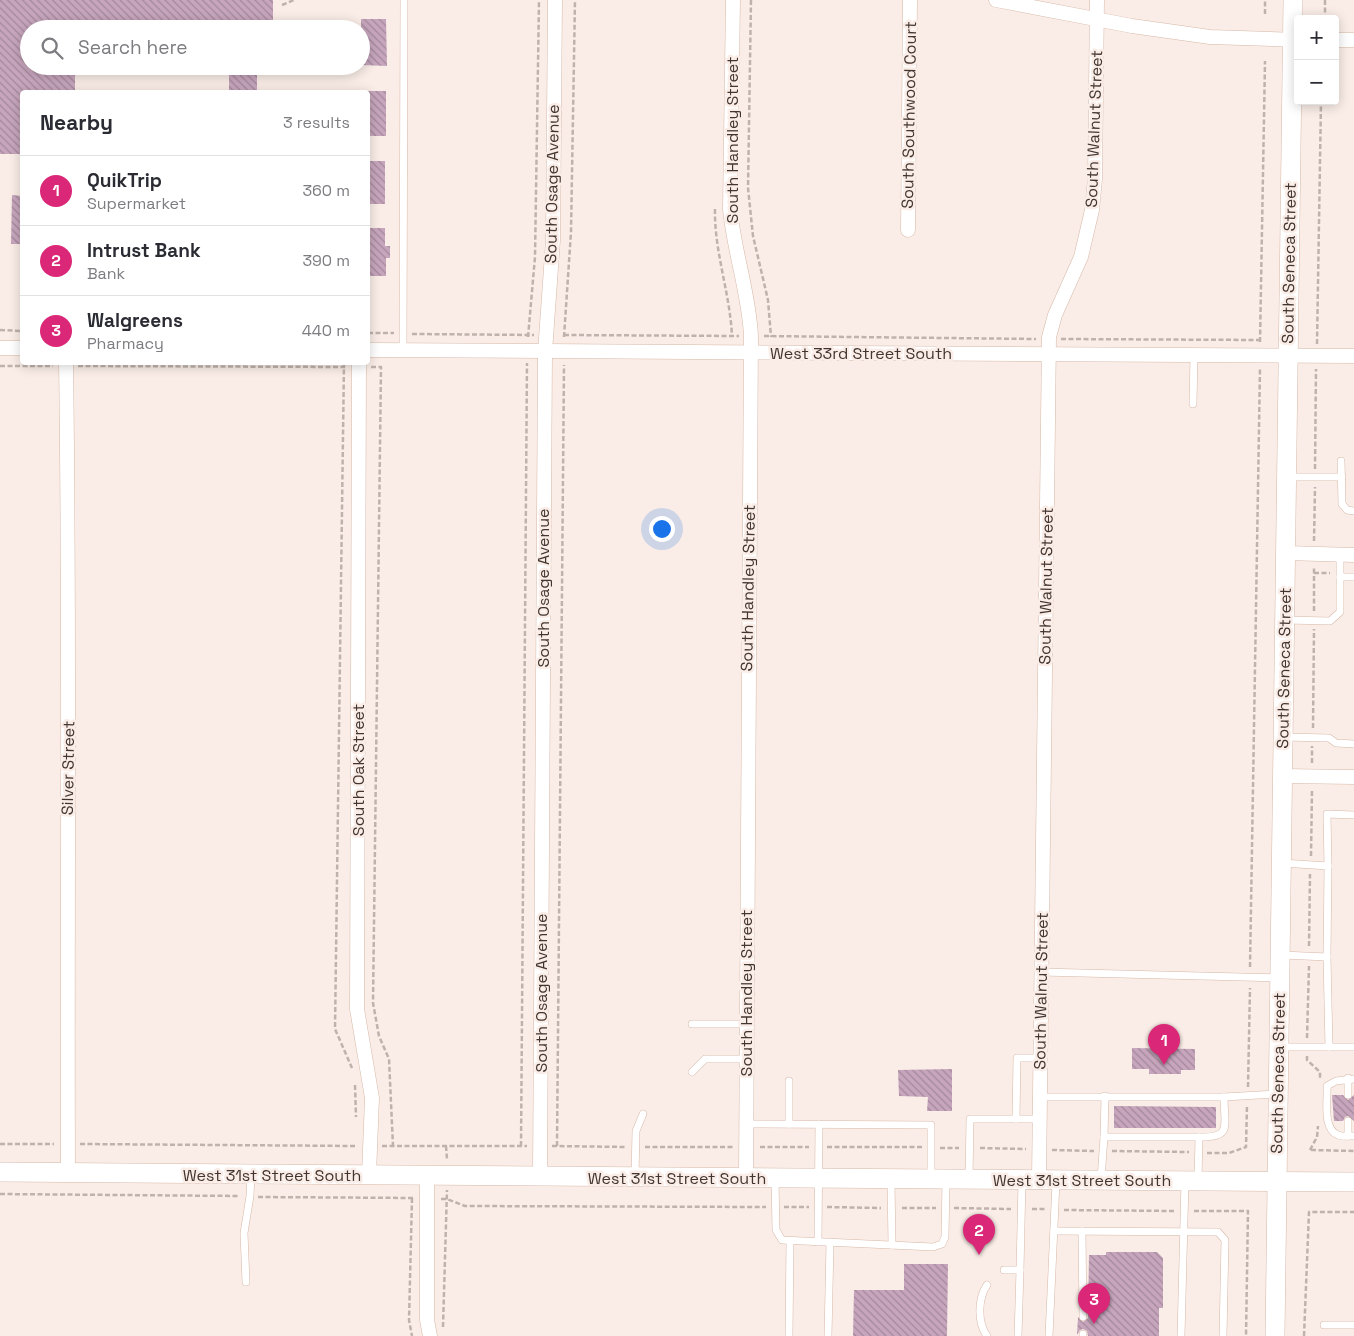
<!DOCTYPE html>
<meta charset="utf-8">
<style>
:root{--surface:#fff;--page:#f2f2f3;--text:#2b2b33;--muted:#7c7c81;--line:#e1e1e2;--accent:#db2777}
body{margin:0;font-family:"Space Grotesk",sans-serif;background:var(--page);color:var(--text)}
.controls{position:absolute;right:15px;top:15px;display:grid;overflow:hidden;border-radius:5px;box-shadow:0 2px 12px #0003}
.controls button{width:45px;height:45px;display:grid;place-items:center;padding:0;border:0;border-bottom:1px solid var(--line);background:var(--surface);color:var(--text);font:25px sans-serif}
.you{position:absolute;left:661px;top:528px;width:18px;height:18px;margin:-12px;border:4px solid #fff;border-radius:50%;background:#1a73e8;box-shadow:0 0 0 8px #1a73e833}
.badge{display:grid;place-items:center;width:32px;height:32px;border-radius:50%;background:var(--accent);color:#fff;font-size:16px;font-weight:700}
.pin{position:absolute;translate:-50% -41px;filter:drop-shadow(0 1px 2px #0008)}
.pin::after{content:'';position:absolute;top:26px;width:18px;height:15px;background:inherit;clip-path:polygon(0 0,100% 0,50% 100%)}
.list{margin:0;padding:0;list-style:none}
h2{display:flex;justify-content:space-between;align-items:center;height:65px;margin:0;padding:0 20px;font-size:21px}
h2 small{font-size:16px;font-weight:400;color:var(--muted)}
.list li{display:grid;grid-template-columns:32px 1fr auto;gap:15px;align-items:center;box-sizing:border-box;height:70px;padding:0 20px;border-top:1px solid var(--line)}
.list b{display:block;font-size:19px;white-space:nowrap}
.list p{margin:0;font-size:16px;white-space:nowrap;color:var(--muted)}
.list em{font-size:16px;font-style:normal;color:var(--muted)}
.icon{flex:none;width:28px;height:28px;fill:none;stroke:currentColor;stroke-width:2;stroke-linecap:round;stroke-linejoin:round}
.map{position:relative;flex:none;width:1354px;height:1336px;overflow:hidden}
.search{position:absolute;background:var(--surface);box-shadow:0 2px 12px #0003;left:20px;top:20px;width:350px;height:55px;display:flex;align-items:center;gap:12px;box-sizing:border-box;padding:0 18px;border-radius:28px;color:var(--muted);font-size:19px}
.panel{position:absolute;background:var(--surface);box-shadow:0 2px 12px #0003;left:20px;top:90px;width:350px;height:275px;border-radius:5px}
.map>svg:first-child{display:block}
.building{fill:url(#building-back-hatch)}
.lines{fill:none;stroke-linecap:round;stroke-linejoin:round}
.lane-casing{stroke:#d6b8a8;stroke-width:8}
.street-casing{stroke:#d6b8a8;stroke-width:15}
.secondary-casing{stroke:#d6b8a8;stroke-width:20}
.path{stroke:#bfb2ac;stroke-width:2.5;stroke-dasharray:5 2.5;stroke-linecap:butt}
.lane{stroke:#fff;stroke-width:7}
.street{stroke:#fff;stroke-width:14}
.secondary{stroke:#fff;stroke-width:19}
.labels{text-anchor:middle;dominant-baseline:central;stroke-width:5;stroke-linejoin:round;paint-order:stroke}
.street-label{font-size:16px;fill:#42352f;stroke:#faede7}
</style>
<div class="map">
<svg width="1354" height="1336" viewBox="0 0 1354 1336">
<defs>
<pattern id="building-back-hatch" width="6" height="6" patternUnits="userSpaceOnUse" patternTransform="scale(1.25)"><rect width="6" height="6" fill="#c7a6bd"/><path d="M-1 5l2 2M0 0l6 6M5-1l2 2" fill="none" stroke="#a3889a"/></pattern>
</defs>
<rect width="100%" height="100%" fill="#faede7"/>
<g class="building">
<path d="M0 0H273V29H29V66H75V92H22V154H0Z"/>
<path d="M361 19H386L387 66 361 65Z"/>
<rect x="229" y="66" width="28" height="26"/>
<rect x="368" y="91" width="18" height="45"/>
<rect x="368" y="161" width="17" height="43"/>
<path d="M12 195 22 196V244H11Z"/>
<path d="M368 228H385V246H390V258H386V276H368Z"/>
<path d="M1132 1048 1195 1049V1070H1181V1074H1149V1069H1132Z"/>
<path d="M952 1069V1111H927L928 1097 899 1096 898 1070Z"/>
<path d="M1332 1095H1343L1348 1100 1354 1095V1121L1348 1116 1345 1117 1343 1121H1334Z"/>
<path d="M1114 1106 1216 1107V1128H1114Z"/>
<path d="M1106 1252H1157L1163 1258V1308H1159V1336H1088L1087 1331 1083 1329 1080 1330 1077 1335 1078 1317 1083 1322 1088 1318 1089 1255H1106Z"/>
<path d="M904 1264H948L947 1336H853L854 1290H904Z"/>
</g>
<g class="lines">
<g class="lane-casing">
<g id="lane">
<path d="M403 351 404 0"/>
<path d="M1193 404 1194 355"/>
<path d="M1341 461 1342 504 1347 510 1354 511"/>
<path d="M1287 477H1342"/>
<path d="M1340 577H1354"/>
<path d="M1285 620 1330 621 1340 612V554"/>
<path d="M1284 737 1329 738 1336 743 1354 744"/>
<path d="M1282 863 1328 866 1327 957 1282 955"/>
<path d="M1328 866 1327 814 1354 815"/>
<path d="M1327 957 1329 1047"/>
<path d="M1041 972 1279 978"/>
<path d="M692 1024H746"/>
<path d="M1279 1047H1354"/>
<path d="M692 1072 705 1059H746"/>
<path d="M1348 1078V1095"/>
<path d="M1354 1079 1336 1081 1327 1086C1328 1099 1322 1129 1338 1135 1342 1137 1349 1136 1354 1136"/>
<path d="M1039 1097H1224L1278 1094"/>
<path d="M1016 1119 1017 1058H1040"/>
<path d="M1348 1121V1136"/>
<path d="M746 1124 931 1125V1179"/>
<path d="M789 1124V1081"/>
<path d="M1104 1137 1105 1096"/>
<path d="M1199 1137C1233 1138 1224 1126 1224 1097"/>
<path d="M635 1175 636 1131 643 1114"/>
<path d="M775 1179 776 1230 782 1240 933 1247 942 1244 945 1237 946 1180"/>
<path d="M969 1179 970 1119H1039"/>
<path d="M1101 1179 1104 1137H1199L1198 1181"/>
<path d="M891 1181 892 1245"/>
<path d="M1054 1231 1218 1232 1225 1240 1223 1336"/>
<path d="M1082 1231 1083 1317"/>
<path d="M818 1242 819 1124"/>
<path d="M1004 1270H1020L1018 1336"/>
<path d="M1020 1270 1022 1181"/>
<path d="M246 1282 244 1233 250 1196 251 1175"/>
<path d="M987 1285C978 1298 977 1322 987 1336"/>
<path d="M1324 1325H1354"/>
<path d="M1083 1334V1336"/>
<path d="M789 1336 790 1241"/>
<path d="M828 1336 830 1243"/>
<path d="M1049 1336 1056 1182"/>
<path d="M1181 1336 1185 1181"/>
</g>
</g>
<g class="street-casing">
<g id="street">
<path d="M733 0 730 209C734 252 749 293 751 336L746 1178"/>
<path d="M996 0 1132 26 1210 37 1298 40"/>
<path d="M1335 40H1354"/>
<path d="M908 230 910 0"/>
<path d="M0 348H22"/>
<path d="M368 350 1354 356"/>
<path d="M66 362C70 633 67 903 68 1173"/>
<path d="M359 362 357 1009 372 1098 369 1175"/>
<path d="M1285 553 1354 555"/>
<path d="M1283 776 1354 777"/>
<path d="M427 1176V1320L430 1336"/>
<path d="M540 1177 545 352 553 240 555 0"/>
<path d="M1039 1180 1049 337 1055 315 1081 257 1092 210 1095 179 1097 0"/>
</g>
</g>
<g class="secondary-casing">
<g id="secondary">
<path d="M0 1172 1354 1182"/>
<path d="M1275 1336 1293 0"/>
</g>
</g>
<g class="path">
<path d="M751 0 748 188 753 236 768 300 771 337"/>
<path d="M1325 0V14"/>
<path d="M282 5 294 0"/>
<path d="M1265 14V0"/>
<path d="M715 209C714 251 730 293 732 336"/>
<path d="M0 330 22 331"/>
<path d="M368 333H394"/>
<path d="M412 334 534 335"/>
<path d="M564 335 739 336"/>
<path d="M764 336 1036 339"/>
<path d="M528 337 535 257 539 0"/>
<path d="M564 337 571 232 575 0"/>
<path d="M1061 339 1260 340"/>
<path d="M1260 342 1265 61"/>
<path d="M1317 344 1321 101"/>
<path d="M344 362 335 1029 352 1068"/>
<path d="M0 366H53"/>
<path d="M78 366 345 367"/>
<path d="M371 367H381L373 1003 379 1036 389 1059 393 1146"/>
<path d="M1315 469 1316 369"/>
<path d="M1314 541 1315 487"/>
<path d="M1314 573H1330"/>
<path d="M1314 611V567"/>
<path d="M1313 728 1314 629"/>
<path d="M1312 763V746"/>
<path d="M1311 856 1312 789"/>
<path d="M1309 946 1310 874"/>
<path d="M1250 967 1260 368"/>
<path d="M1307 1038 1309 966"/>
<path d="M1307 1056V1060L1320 1072V1080"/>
<path d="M355 1085 356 1117"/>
<path d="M1248 1087 1250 988"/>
<path d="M0 1144H54"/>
<path d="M80 1144 357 1146"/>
<path d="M382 1146H527"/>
<path d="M446 1146 447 1159"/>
<path d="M521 1146 527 363"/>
<path d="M552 1146 627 1147"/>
<path d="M557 1146 564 365"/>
<path d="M645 1147H734"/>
<path d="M760 1147H809"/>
<path d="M827 1147H922"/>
<path d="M940 1148H959"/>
<path d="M980 1148 1026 1149"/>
<path d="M1052 1150 1094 1151"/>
<path d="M1310 1150 1317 1137 1318 1126"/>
<path d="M1311 1150 1354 1151"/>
<path d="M1112 1151 1189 1152"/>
<path d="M1207 1153H1229L1246 1147 1247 1105"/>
<path d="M0 1194 240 1196"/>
<path d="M258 1197 415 1198"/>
<path d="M412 1198 409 1320 412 1336"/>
<path d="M441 1199H447L465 1206 766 1207"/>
<path d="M784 1207H809"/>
<path d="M827 1207 881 1208"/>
<path d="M902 1208H936"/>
<path d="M954 1208 1011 1209"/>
<path d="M1032 1209H1046"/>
<path d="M1064 1210 1174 1211"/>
<path d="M1194 1211H1248L1246 1336"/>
<path d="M443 1327 447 1190"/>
<path d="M1304 1336 1309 1212H1354"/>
</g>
<use href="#lane" class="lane"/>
<use href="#street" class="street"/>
<use href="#secondary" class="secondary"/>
</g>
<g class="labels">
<g class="street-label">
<text transform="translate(909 115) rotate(-89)">South Southwood Court</text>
<text transform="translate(1094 129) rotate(-88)">South Walnut Street</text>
<text transform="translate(732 140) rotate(-90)">South Handley Street</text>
<text transform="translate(552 184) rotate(-89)">South Osage Avenue</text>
<text transform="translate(1289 263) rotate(-89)">South Seneca Street</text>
<text x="861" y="353">West 33rd Street South</text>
<text transform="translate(1046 586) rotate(-89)">South Walnut Street</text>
<text transform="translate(543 588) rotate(-90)">South Osage Avenue</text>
<text transform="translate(748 588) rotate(-89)">South Handley Street</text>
<text transform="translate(1284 668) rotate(-89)">South Seneca Street</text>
<text transform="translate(68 768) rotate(-89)">Silver Street</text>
<text transform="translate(358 770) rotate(-90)">South Oak Street</text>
<text transform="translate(1041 991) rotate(-89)">South Walnut Street</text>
<text transform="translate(541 993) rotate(-90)">South Osage Avenue</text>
<text transform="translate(746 993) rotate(-90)">South Handley Street</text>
<text transform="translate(1278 1073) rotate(-89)">South Seneca Street</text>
<text x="272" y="1175">West 31st Street South</text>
<text x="677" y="1178">West 31st Street South</text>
<text x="1082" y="1180">West 31st Street South</text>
</g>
</g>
</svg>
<div class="controls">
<button>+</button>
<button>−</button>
</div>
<div class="you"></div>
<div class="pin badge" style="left:1164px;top:1065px">1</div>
<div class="pin badge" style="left:979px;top:1255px">2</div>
<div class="pin badge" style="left:1094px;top:1324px">3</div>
<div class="search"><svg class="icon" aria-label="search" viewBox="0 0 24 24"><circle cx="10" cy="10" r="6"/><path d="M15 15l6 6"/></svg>Search here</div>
<section class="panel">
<h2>Nearby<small>3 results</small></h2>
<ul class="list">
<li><span class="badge">1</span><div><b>QuikTrip</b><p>Supermarket</p></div><em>360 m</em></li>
<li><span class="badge">2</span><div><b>Intrust Bank</b><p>Bank</p></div><em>390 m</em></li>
<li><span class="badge">3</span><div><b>Walgreens</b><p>Pharmacy</p></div><em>440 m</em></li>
</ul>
</section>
</div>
